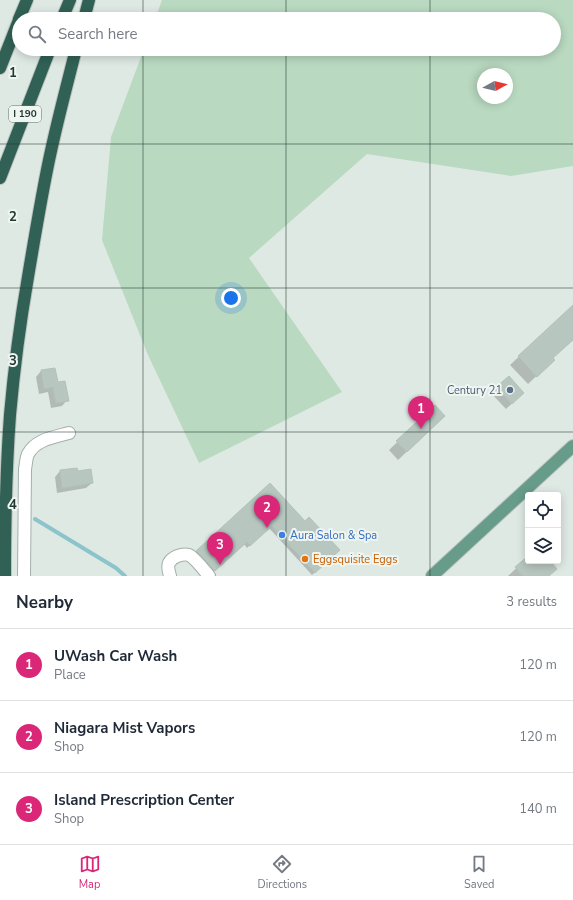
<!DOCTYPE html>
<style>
:root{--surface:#fff;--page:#f2f2f3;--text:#1f2937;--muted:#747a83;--line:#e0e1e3;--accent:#db2777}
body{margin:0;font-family:"Nunito Sans",sans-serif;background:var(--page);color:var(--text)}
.controls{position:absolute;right:12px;bottom:12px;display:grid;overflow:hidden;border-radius:4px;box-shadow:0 2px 10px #0003}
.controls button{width:36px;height:36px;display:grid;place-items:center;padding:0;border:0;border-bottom:1px solid var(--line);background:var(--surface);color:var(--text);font:20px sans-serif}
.compass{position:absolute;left:477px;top:68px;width:36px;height:36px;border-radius:50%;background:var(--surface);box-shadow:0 2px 10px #0003;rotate:82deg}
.you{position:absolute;left:231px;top:298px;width:14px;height:14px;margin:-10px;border:3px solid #fff;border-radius:50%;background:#1a73e8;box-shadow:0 0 0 6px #1a73e833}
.badge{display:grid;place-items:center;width:26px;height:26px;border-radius:50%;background:var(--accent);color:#fff;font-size:13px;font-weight:700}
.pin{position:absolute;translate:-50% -33px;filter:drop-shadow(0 1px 2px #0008)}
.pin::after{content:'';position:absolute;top:21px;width:14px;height:12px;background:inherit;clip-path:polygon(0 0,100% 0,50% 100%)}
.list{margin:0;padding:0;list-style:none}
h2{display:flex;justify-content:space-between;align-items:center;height:52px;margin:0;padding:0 16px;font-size:17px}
h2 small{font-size:13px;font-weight:400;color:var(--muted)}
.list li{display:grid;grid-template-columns:26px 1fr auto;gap:12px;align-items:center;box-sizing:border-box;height:72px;padding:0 16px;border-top:1px solid var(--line)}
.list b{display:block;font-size:15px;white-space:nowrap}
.list p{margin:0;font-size:13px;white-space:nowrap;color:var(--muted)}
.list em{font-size:13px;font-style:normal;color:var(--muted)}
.icon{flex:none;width:22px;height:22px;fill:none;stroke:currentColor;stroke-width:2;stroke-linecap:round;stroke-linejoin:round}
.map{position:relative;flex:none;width:573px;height:576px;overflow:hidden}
.search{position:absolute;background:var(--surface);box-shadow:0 2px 10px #0003;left:12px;right:12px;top:12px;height:44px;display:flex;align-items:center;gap:10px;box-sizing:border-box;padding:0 14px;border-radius:22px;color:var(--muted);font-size:15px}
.sheet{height:268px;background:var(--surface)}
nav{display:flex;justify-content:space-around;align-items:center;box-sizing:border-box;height:56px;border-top:1px solid var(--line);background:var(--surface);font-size:11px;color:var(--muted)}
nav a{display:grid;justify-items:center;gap:2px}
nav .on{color:var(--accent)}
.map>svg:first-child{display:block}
.green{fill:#b9d9c0;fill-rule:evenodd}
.shadow{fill:#0003}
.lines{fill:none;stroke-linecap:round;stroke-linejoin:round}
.stream{stroke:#8bc4ca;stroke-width:4}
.building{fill:#b8c6c0;stroke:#b2c2ba}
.minor-casing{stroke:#a3b0aa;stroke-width:14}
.major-casing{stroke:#bdc3c1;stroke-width:14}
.highway-casing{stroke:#bdc3c1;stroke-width:14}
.minor{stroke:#fff;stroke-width:12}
.major{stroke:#679b8a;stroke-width:12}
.highway{stroke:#306154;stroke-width:12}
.grid{fill:none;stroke:#223830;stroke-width:1;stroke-opacity:0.55}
.service-dot{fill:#5c6f8a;stroke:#eff6f2;stroke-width:1.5}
.shop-dot{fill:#3f7fe0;stroke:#eff6f2;stroke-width:1.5}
.food-dot{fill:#e8710a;stroke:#eff6f2;stroke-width:1.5}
.labels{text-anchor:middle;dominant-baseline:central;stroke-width:4;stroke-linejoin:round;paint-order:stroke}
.shield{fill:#eff6f2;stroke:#60716a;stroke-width:1}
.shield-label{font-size:10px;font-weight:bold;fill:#223830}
.service-label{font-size:11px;fill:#4e5e75;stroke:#eff6f2;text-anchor:end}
.shop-label{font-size:11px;fill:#366cbe;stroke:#eff6f2;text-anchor:start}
.food-label{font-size:11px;fill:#c56008;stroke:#eff6f2;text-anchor:start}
.grid-label{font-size:13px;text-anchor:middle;font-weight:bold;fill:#223830;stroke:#eff6f2;stroke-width:4;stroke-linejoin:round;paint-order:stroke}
</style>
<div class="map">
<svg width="573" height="576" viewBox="0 0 573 576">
<rect width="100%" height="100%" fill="#dfe9e4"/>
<path class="green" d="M162 0H573V166L511 176 367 154 249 258 342 392 199 463 148 355 102 240 111 137 144 49H554V19H155ZM483 74H507V98H483Z"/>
<g class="shadow">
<path d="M573 306V340H572L552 358 545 368 528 384 510 365Z"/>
<path d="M55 369 57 384 67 400 62 406 51 408 48 392 39 394 36 377 41 371Z"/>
<path d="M509 377 518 398 506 409 491 393Z"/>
<path d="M435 406 436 424 398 460 389 450Z"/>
<path d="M77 469V472L92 483 86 488 57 493 55 477 60 471Z"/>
<path d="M270 484 304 522 339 550 312 575 269 528 247 548 244 544 212 573 194 554Z"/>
<path d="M528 557V561H549L548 576H508Z"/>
</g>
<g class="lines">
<path class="stream" d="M35 519 116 568 125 576"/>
</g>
<g class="building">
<path d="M573 305V340L553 358 555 360 537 377 518 356Z"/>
<path d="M55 368 58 382 65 381 69 401 56 403 53 387 44 389 41 370Z"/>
<path d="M509 376 524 393 512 404 496 387Z"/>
<path d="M435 405 445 416 407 452 396 441Z"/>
<path d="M77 468 78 471 91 469 93 483 62 488 60 470Z"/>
<path d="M270 483 305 521 309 517 340 550 315 573 272 526 250 546 247 542 215 571 196 551Z"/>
<path d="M528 556V561H550L557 569 549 576H523L515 567Z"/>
</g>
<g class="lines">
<g class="minor-casing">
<g id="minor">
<path d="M24 576 25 469C26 465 26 458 28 454 36 439 55 437 69 433"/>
<path d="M170 576C169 572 167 567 169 563 172 557 182 553 189 555 195 558 204 570 209 576"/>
</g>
</g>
<g class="major-casing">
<path id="major" d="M432 576 573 446"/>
</g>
<g class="highway-casing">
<g id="highway">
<path d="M19 19 27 0"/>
<path d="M62 19 70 0"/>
<path d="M84 19 89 0"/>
<path d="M0 68 19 20"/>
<path d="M0 178 50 49"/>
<path d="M5 576C5 522 6 469 10 415 14 369 20 323 28 277 34 241 40 205 47 170 55 129 66 89 76 49"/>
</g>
</g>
<use href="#minor" class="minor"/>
<use href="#major" class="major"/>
<use href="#highway" class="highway"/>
</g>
<path class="grid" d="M143 0V19M286 0V19M430 0V19M143 49V576M286 49V576M430 49V576M0 144H573M0 288H573M0 432H573"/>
<circle class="service-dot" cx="510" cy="390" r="4"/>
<circle class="shop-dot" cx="282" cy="535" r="4"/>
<circle class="food-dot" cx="305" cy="559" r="4"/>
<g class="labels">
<rect class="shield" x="9" y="106" width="32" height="16" rx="3"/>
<g class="shield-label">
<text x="25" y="114">I 190</text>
</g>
<g class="service-label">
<text x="502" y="390">Century 21</text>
</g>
<g class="shop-label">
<text x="290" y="535">Aura Salon &amp; Spa</text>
</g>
<g class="food-label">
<text x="313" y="559">Eggsquisite Eggs</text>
</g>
</g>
<g class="grid-label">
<text x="13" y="77">1</text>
<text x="13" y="221">2</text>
<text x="13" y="365">3</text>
<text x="13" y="509">4</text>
</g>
</svg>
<div class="controls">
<button><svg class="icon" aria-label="locate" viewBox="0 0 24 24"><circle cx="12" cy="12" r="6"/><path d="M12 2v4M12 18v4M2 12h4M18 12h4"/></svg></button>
<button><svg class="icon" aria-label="layers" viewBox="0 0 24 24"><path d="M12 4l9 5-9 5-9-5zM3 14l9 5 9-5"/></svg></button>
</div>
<svg class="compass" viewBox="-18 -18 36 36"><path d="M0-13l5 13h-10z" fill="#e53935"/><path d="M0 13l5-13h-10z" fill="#747a83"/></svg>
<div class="you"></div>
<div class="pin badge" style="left:421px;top:429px">1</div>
<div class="pin badge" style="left:267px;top:528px">2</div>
<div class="pin badge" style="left:220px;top:565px">3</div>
<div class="search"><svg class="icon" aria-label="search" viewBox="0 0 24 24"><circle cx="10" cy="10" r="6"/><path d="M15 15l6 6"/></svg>Search here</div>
</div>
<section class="sheet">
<h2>Nearby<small>3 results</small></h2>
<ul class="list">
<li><span class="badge">1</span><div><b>UWash Car Wash</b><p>Place</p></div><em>120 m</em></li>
<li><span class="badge">2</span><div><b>Niagara Mist Vapors</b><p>Shop</p></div><em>120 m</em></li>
<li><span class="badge">3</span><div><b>Island Prescription Center</b><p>Shop</p></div><em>140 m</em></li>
</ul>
</section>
<nav>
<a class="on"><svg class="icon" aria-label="map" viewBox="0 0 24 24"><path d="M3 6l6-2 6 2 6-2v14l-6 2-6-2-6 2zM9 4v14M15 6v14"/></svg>Map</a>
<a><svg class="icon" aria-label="directions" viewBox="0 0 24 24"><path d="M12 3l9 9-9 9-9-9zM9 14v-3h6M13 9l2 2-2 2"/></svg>Directions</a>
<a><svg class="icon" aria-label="saved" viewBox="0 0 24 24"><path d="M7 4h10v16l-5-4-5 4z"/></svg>Saved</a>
</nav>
